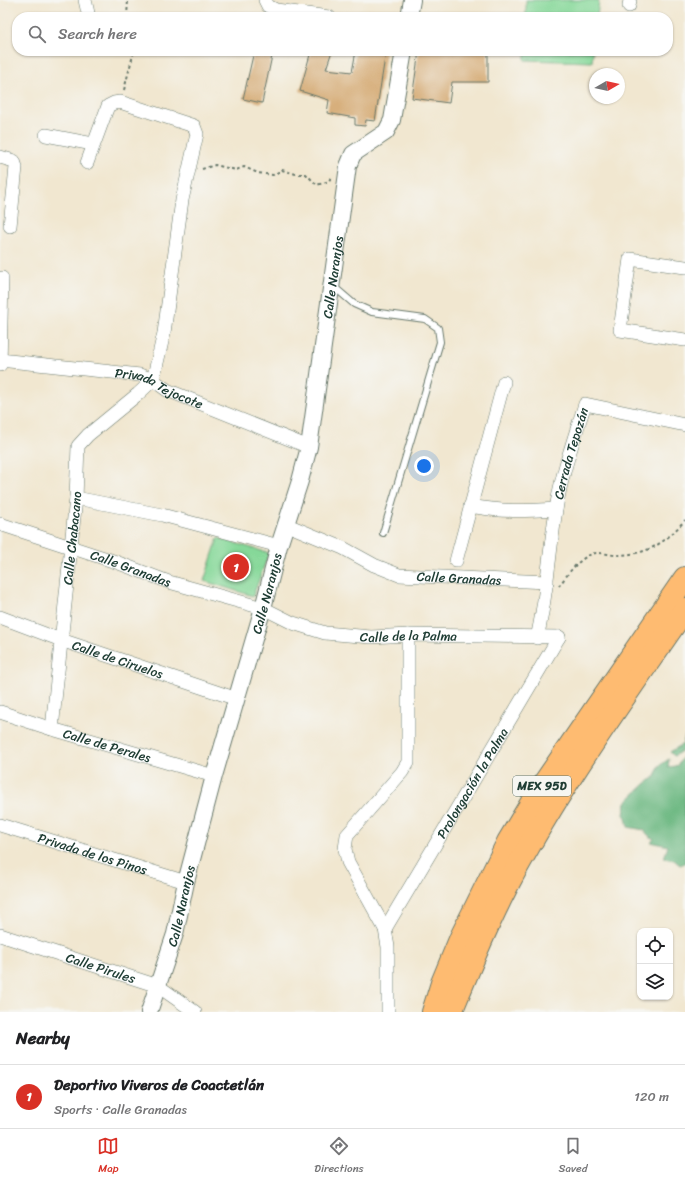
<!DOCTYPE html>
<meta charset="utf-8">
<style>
:root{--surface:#fff;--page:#f2f2f2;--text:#202124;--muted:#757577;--line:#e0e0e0;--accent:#d93025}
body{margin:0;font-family:Sriracha,sans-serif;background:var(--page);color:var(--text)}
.controls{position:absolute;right:12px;bottom:12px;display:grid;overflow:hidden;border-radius:8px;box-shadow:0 1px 3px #0004}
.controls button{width:36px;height:36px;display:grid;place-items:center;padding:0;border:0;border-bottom:1px solid var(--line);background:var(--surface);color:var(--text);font:20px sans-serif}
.compass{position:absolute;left:589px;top:68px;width:36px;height:36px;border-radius:50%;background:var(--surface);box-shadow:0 1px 3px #0004;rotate:81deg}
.you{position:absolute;left:424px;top:466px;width:14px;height:14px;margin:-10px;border:3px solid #fff;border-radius:50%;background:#1a73e8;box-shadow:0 0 0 6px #1a73e833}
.badge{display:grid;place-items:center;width:26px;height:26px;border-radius:50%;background:var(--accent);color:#fff;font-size:13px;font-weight:700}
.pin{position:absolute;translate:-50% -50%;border:2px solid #fff;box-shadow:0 1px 4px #0006}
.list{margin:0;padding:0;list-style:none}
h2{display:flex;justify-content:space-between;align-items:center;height:52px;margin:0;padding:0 16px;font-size:17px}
h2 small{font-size:13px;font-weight:400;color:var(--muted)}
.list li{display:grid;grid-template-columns:26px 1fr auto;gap:12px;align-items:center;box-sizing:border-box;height:64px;padding:0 16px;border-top:1px solid var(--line)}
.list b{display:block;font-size:15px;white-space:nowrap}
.list p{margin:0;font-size:13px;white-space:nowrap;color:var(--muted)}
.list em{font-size:13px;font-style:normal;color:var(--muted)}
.icon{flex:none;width:22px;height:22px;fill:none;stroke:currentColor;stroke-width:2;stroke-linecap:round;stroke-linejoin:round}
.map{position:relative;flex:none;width:685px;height:1012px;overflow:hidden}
.search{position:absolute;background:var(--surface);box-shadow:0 1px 3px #0004;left:12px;right:12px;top:12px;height:44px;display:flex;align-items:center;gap:10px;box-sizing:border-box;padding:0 14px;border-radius:16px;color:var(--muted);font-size:15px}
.sheet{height:116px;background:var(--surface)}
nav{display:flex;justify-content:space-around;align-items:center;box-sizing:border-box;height:56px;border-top:1px solid var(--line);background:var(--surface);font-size:11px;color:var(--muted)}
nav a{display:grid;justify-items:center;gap:2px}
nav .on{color:var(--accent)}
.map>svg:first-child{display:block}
.green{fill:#86d899;stroke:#528a66}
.forest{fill:#6cb881;stroke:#467a5a}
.building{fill:#d7af7b}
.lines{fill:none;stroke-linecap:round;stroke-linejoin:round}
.service-casing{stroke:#68786b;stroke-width:8}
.minor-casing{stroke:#68786b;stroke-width:14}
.tertiary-casing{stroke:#68786b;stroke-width:18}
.motorway-casing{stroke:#68786b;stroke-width:24}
.path{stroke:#68786b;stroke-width:2;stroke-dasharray:3 3;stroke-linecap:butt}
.service{stroke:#fff;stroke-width:6}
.minor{stroke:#fff;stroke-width:13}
.tertiary{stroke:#fff;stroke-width:16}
.motorway{stroke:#febb71;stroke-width:22}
.labels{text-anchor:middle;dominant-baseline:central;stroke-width:3;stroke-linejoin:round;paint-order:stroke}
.shield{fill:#f6f6f2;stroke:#60746d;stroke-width:1}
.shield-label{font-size:12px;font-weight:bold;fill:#1f3d34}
.street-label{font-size:13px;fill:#1f3d34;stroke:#f6f6f2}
</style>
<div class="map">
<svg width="685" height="1012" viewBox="0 0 685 1012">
<rect width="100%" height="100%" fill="#f6f6f2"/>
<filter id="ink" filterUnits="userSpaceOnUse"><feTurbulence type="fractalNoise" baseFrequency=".025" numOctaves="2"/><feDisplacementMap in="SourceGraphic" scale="8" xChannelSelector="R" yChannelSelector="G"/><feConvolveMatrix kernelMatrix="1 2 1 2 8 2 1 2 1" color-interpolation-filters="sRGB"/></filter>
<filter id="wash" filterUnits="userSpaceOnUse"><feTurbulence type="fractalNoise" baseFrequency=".012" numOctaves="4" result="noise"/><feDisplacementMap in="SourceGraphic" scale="16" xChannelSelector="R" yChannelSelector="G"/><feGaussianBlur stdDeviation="0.9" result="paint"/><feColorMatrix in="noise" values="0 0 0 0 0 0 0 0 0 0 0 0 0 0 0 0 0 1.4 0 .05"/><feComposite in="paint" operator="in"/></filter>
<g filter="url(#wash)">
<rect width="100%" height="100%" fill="#f1e7d0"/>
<g class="green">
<path d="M526 0H599L597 17H526Z"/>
<path d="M525 51H593L592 62 525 60Z"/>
<path d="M218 538 269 553 253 596 204 581Z"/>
</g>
<path class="forest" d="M685 736V863L680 865 674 860 664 858 668 846 651 842 654 839 648 835 644 830 628 827 626 817 624 815 626 802 645 784 655 777 659 766 669 759 668 768 678 765 684 755 683 750 674 756 670 752 683 744Z"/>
<g id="blocks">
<g class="building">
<path d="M254 51H273L262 103 243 99Z"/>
<path d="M311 51H332L326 69 352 72 356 51H386L375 121 366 120 365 126 355 125V118L327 113 329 100 300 91Z"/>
<path d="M419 51H488V82H452L449 103 412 98Z"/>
</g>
</g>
</g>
<g filter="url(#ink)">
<use href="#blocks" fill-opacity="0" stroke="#68786b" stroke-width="1"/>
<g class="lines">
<g class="service-casing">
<path id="service" d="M333 286 354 304 372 312 425 319 438 328 440 342 383 533"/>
</g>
<g class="minor-casing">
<g id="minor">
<path d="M85 0 88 13"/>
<path d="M265 0 268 6 276 10 329 17"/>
<path d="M629 6 630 0"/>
<path d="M46 135 93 144"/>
<path d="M0 157 14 161 16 167 10 226"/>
<path d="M685 267 630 259 620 330 685 340"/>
<path id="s1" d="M0 360 140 375 153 380 167 390 309 447"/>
<path d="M0 365 2 278"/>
<path d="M76 498 162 515 279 546"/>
<path d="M470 506C502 512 524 511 556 509"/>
<path id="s2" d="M0 524 116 562 169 582 263 608 293 623 325 633 371 637 408 635 559 637"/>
<path id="s3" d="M285 524 343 548 374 565 399 575 547 582"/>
<path d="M456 561 504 382"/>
<path id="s4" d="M0 617 61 640 237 699"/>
<path id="s5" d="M537 638C547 596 549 553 556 510 561 475 574 439 585 404L685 425"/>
<path id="s6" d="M0 712 52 729 214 776"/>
<path id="s7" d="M52 729 76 498 78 446 88 435 138 394 153 380 164 333 182 200 197 134 194 126 120 102 114 103 108 106 87 163"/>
<path id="s8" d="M0 825 186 882"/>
<path id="s9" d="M385 929 559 637"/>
<path id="s10" d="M0 935 158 986 195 1012"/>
<path d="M388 1012V947L385 929 348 862 345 849 347 835 402 772 408 762V635"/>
</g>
</g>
<g class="tertiary-casing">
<g id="tertiary">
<path d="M409 17 412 0"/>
<path id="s11" d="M149 1012 175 934 186 882 214 776 263 608 279 546 300 481 309 447 348 166 353 154 386 132 392 120 404 51"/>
</g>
</g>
<g class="motorway-casing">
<g id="motorway">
<path d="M433 1012 442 983 461 937 508 842 538 792 685 578"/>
<path d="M451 1012C473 959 495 905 524 855 571 771 630 689 685 609"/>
</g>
</g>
<g class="path">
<path d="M127 17 128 0"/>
<path d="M124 90 134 51"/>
<path d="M202 169 215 165 236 170 244 167 258 173 273 175 282 170 296 174H306L317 185 329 181 332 175"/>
<path d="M559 586C567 575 578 559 592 554 599 551 608 555 616 555 648 555 665 543 685 520"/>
</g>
<use href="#service" class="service"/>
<use href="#minor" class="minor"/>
<use href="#tertiary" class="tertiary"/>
<use href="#motorway" class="motorway"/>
</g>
</g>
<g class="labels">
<rect class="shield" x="513" y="776" width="58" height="20" rx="3"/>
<g class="shield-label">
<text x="542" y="786">MEX 95D</text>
</g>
<g class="street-label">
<text stroke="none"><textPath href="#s11" startOffset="759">Calle Naranjos</textPath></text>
<text stroke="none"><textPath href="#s1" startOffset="163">Privada Tejocote</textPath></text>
<text stroke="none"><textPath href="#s5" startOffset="188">Cerrada Tepozán</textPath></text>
<text stroke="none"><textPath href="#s7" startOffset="192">Calle Chabacano</textPath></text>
<text stroke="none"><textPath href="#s2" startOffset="138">Calle Granadas</textPath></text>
<text stroke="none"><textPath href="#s3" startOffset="185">Calle Granadas</textPath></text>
<text stroke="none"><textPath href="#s11" startOffset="435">Calle Naranjos</textPath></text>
<text stroke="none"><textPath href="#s2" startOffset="427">Calle de la Palma</textPath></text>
<text stroke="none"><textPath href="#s4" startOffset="125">Calle de Ciruelos</textPath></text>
<text stroke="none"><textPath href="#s6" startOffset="112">Calle de Perales</textPath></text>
<text stroke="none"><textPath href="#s9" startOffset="170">Prolongación la Palma</textPath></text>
<text stroke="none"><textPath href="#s8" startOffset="97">Privada de los Pinos</textPath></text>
<text stroke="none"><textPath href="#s11" startOffset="111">Calle Naranjos</textPath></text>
<text stroke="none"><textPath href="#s10" startOffset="106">Calle Pirules</textPath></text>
</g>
</g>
</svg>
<div class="controls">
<button><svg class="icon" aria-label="locate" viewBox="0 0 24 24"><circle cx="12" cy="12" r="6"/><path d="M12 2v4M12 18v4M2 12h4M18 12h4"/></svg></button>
<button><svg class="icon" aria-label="layers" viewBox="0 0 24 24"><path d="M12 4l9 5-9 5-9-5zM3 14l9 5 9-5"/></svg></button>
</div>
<svg class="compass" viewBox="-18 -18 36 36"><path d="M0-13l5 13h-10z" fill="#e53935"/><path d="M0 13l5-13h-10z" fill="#757577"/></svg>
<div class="you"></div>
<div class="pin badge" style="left:236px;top:567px">1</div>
<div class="search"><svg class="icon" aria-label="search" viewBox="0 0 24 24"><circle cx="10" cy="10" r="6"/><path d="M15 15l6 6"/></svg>Search here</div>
</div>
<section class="sheet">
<h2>Nearby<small></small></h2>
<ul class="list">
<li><span class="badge">1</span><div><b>Deportivo Viveros de Coactetlán</b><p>Sports · Calle Granadas</p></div><em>120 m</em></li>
</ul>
</section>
<nav>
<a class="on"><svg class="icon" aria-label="map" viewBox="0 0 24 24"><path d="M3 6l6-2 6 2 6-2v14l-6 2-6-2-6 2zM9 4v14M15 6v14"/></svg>Map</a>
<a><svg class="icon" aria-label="directions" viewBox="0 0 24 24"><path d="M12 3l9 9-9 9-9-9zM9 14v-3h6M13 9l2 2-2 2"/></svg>Directions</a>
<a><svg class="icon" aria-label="saved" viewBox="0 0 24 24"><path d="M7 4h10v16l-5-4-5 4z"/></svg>Saved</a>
</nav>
